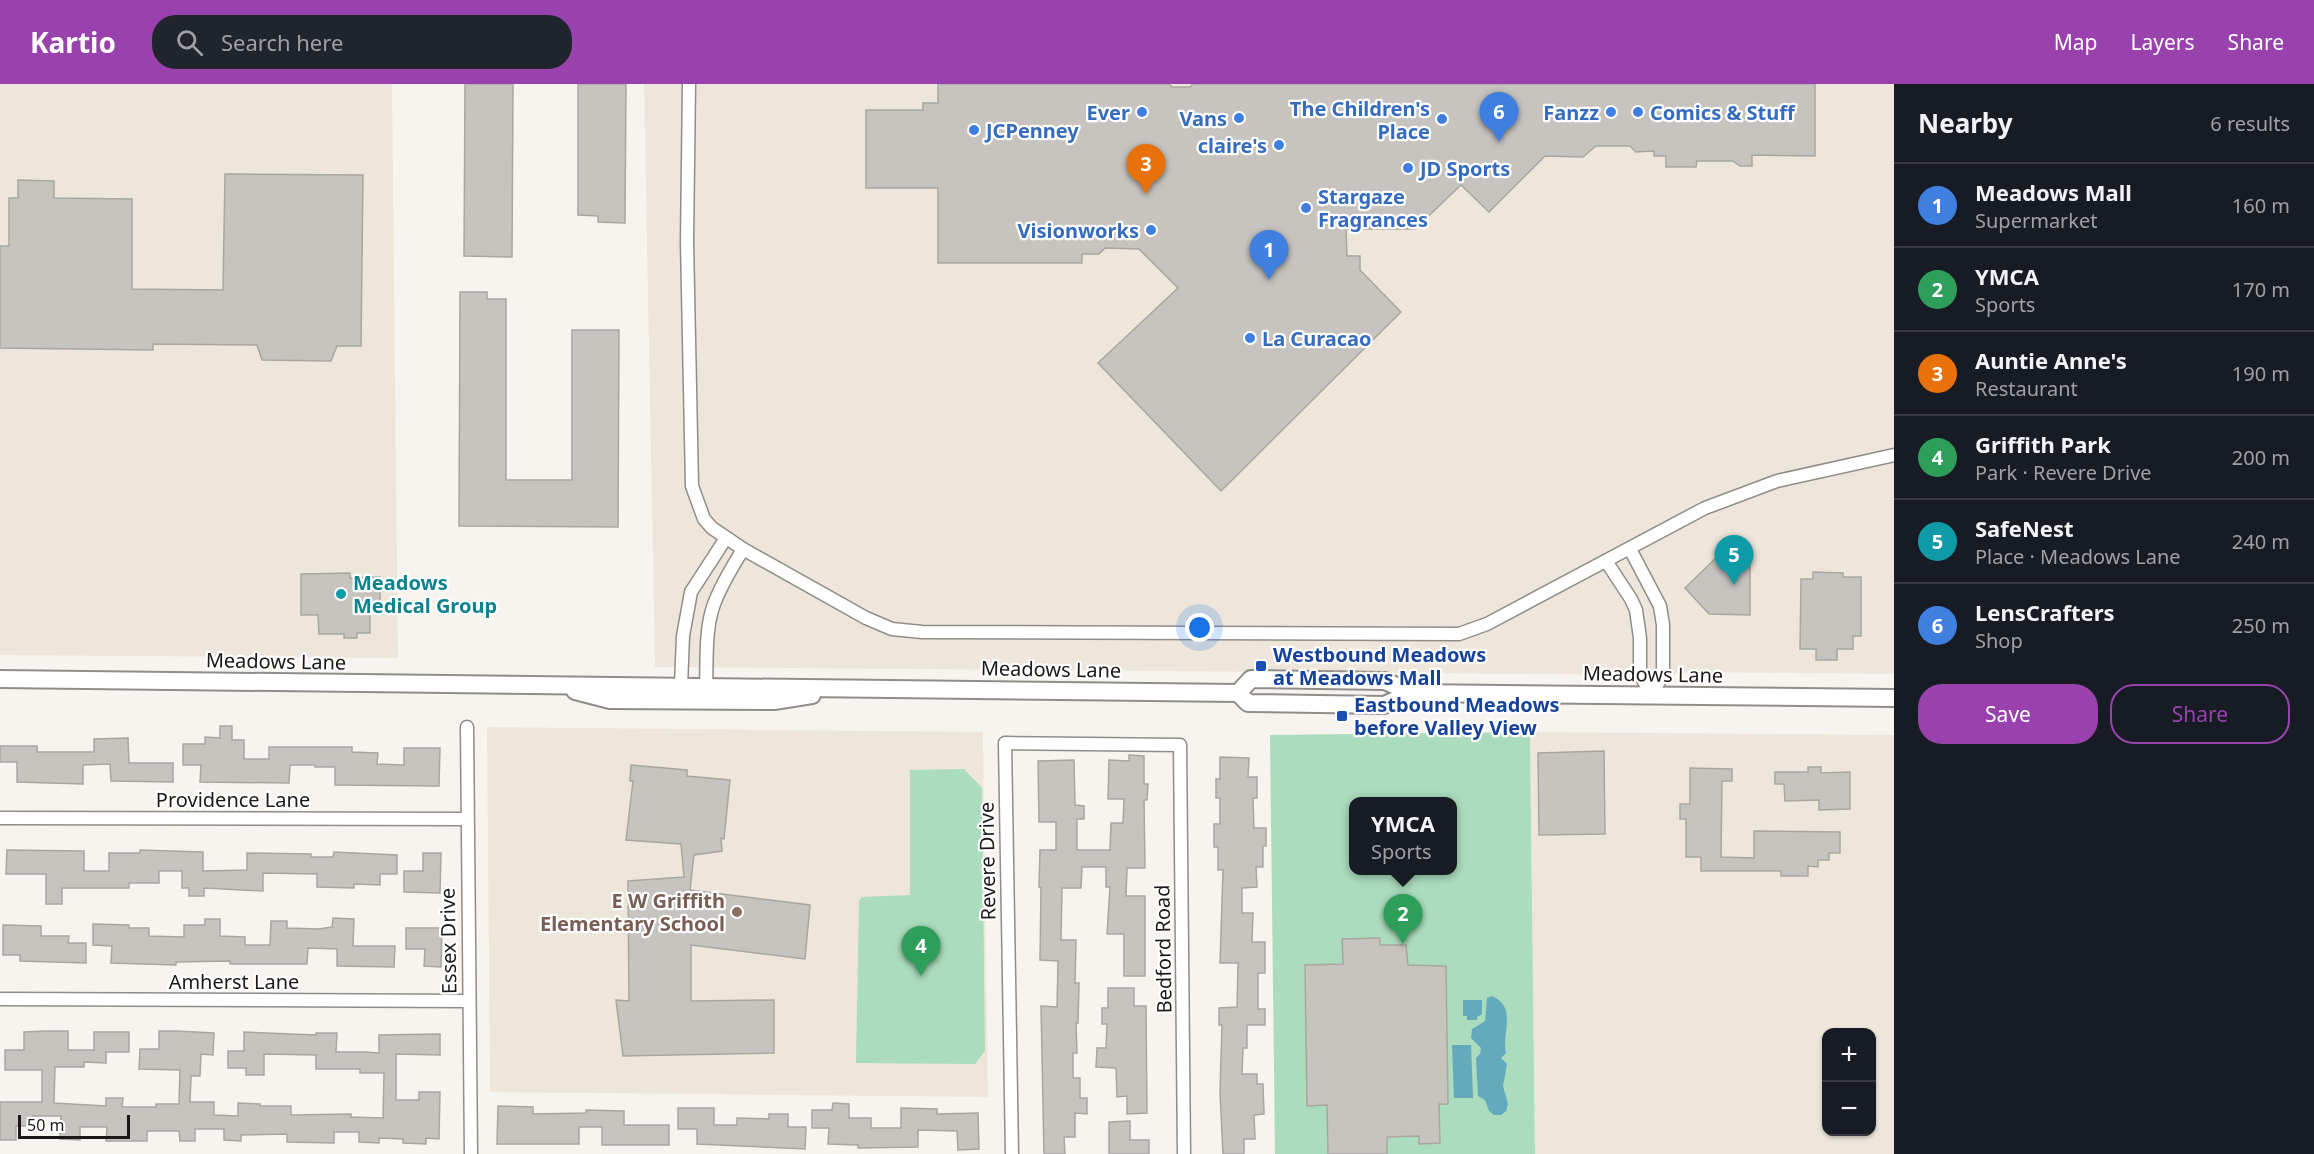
<!DOCTYPE html>
<meta charset="utf-8">
<style>
:root{--surface:#171b24;--page:#20242c;--text:#f1f3f6;--muted:#9ea1a6;--line:#363941;--accent:#9941ad}
body{margin:0;font-family:"Noto Sans",sans-serif;background:var(--page);color:var(--text)}
.controls{position:absolute;right:18px;bottom:18px;display:grid;overflow:hidden;border-radius:12px;box-shadow:0 2px 4px #0004}
.controls button{width:54px;height:54px;display:grid;place-items:center;padding:0;border:0;border-bottom:2px solid var(--line);background:var(--surface);color:var(--text);font:30px sans-serif}
.scale{position:absolute;left:18px;bottom:15px;width:112px;box-sizing:border-box;padding-left:6px;border:3px solid #1a1917;border-top:0;font-size:16px;line-height:21px;white-space:nowrap;color:#1a1917;-webkit-text-stroke:4px #fff;paint-order:stroke}
.you{position:absolute;left:1200px;top:544px;width:21px;height:21px;margin:-15px;border:4px solid #fff;border-radius:50%;background:#1a73e8;box-shadow:0 0 0 9px #1a73e833}
.badge{display:grid;place-items:center;width:39px;height:39px;border-radius:50%;background:var(--accent);color:#fff;font-size:20px;font-weight:700}
.pin{position:absolute;translate:-50% -50px;filter:drop-shadow(0 2px 3px #0008)}
.pin::after{content:'';position:absolute;top:32px;width:21px;height:18px;background:inherit;clip-path:polygon(0 0,100% 0,50% 100%)}
.popup{position:absolute;left:1349px;top:713px;width:108px;height:78px;box-sizing:border-box;display:grid;place-content:center;border-radius:12px;background:var(--surface);filter:drop-shadow(0 2px 4px #0005);font-size:20px;white-space:nowrap;color:var(--muted)}
.popup b{font-size:22px;color:var(--text)}
.popup::after{content:'';position:absolute;left:50%;top:100%;margin-left:-12px;border:12px solid transparent;border-top-color:var(--surface)}
.list{margin:0;padding:0;list-style:none}
h2{display:flex;justify-content:space-between;align-items:center;height:78px;margin:0;padding:0 24px;font-size:26px}
h2 small{font-size:20px;font-weight:400;color:var(--muted)}
.list li{display:grid;grid-template-columns:39px 1fr auto;gap:18px;align-items:center;box-sizing:border-box;height:84px;padding:0 24px;border-top:2px solid var(--line)}
.list b{display:block;font-size:22px;white-space:nowrap}
.list p{margin:0;font-size:20px;white-space:nowrap;color:var(--muted)}
.list em{font-size:20px;font-style:normal;color:var(--muted)}
.actions{display:flex;gap:12px;padding:18px 24px}
.actions a{flex:1;padding:14px 0;border:2px solid var(--accent);border-radius:24px;text-align:center;font-size:21px;color:var(--accent)}
.actions .main{background:var(--accent);color:#fff}
.icon{flex:none;width:33px;height:33px;fill:none;stroke:currentColor;stroke-width:2;stroke-linecap:round;stroke-linejoin:round}
.map{position:relative;flex:none;width:1894px;height:1070px;overflow:hidden}
header{display:flex;align-items:center;gap:36px;box-sizing:border-box;height:84px;padding:0 30px;background:var(--accent);color:#fff}
header strong{font-size:28px}
nav{display:flex;gap:33px;margin-inline-start:auto;font-size:21px}
.search{width:420px;height:54px;background:var(--page);display:flex;align-items:center;gap:15px;box-sizing:border-box;padding:0 21px;border-radius:24px;color:var(--muted);font-size:22px}
main{display:flex}
aside{flex:1;background:var(--surface)}
.map>svg:first-child{display:block}
.built{fill:#eee6db;fill-rule:evenodd}
.green{fill:#abdcbd;fill-rule:evenodd}
.water{fill:#64aabd}
.building{fill:#c7c4c0;stroke:#a9a6a2;stroke-width:1.5}
.lines{fill:none;stroke-linecap:round;stroke-linejoin:round}
.street-casing{stroke:#908d89;stroke-width:15}
.secondary-casing{stroke:#908d89;stroke-width:20}
.street{stroke:#fff;stroke-width:12}
.secondary{stroke:#fff;stroke-width:16}
.shop-dot{fill:#3f7fe0;stroke:#fff;stroke-width:2}
.culture-dot{fill:#0f9aa8;stroke:#fff;stroke-width:2}
.transit-dot{fill:#1a4fb4;stroke:#fff;stroke-width:2}
.education-dot{fill:#8d6e63;stroke:#fff;stroke-width:2}
.labels{text-anchor:middle;dominant-baseline:central;stroke-width:4.5;stroke-linejoin:round;paint-order:stroke}
.shop-label{font-size:20px;font-weight:bold;fill:#366cbe;stroke:#fff;text-anchor:end}
.culture-label{font-size:20px;font-weight:bold;fill:#0d838f;stroke:#fff;text-anchor:start}
.transit-label{font-size:20px;font-weight:bold;fill:#164399;stroke:#fff;text-anchor:start}
.street-label{font-size:20px;fill:#1a1917;stroke:#fff}
.education-label{font-size:20px;font-weight:bold;fill:#785e54;stroke:#fff;text-anchor:end}
</style>
<header>
<strong>Kartio</strong>
<div class="search"><svg class="icon" aria-label="search" viewBox="0 0 24 24"><circle cx="10" cy="10" r="6"/><path d="M15 15l6 6"/></svg>Search here</div>
<nav><a>Map</a><a>Layers</a><a>Share</a></nav>
</header>
<main>
<div class="map">
<svg width="1894" height="1070" viewBox="0 0 1894 1070">
<rect width="100%" height="100%" fill="#f7f4f0"/>
<g class="built">
<path d="M0 0H392L398 574 0 571Z"/>
<path d="M644 0H1894V590L1690 588 1663 591 655 583Z"/>
<path d="M487 643 983 648 988 1013 490 1008Z"/>
<path d="M1530 648 1894 651V1070H1535ZM1826 948H1872V1048H1826Z"/>
</g>
<g class="green">
<path d="M1530 648 1535 1070H1275L1270 651ZM1354 718H1452V786H1354Z"/>
<path d="M964 685 982 704 985 967 975 980 856 979 859 817 862 813 910 811V686Z"/>
</g>
<g class="water">
<path d="M1492 912C1518 923 1501 950 1506 969L1501 974 1507 980 1503 1002 1508 1020 1506 1027 1501 1031H1494L1489 1027 1485 1016 1478 1012 1476 974 1480 970 1481 964 1471 954 1472 945 1485 937 1487 914Z"/>
<path d="M1463 916H1482V930L1477 933V936H1467V932H1463Z"/>
<path d="M1452 961H1471L1473 1014H1454Z"/>
</g>
<g class="building">
<path d="M465 0H513L512 173 464 172Z"/>
<path d="M578 0H626L625 139 598 138V132L578 131Z"/>
<path d="M938 0H1169L1172 3H1190L1193 0H1815V72L1752 71V82H1740L1733 77H1697L1696 83H1666V72H1654V67L1636 68 1630 62H1596L1583 73 1545 72 1489 128 1461 101 1415 145H1346L1347 172H1360V186L1401 228 1221 407 1098 279 1178 204 1139 165 1105 164 1099 170H1082V179H938V104H866V26H923V19H938Z"/>
<path d="M225 90 363 91 361 262H337L331 277 262 276 257 261 153 260V266L0 264V162H9V114H18V96L54 97V114L132 115V205L223 206Z"/>
<path d="M460 208H487V215H506V396H572V246H619L618 443 459 442Z"/>
<path d="M1721 469H1750V531L1709 530 1685 504Z"/>
<path d="M1813 488 1843 489V493H1861V552H1853V565H1837V576H1816V565H1800L1801 495H1813Z"/>
<path d="M350 489V494L380 493V526H370V549H357V554H344V550H319L318 531H301V490Z"/>
<path d="M220 642H232V656H244V675H269V663H352V668L378 669 377 680 404 681V664H440L439 702 335 701V683H315V681H290L289 699 200 698 201 681H183V660H205V653L220 654Z"/>
<path d="M128 654 129 679H173V698L111 697 110 680 83 681V700L17 698V678H0V662H37V668H94V655Z"/>
<path d="M1604 667 1605 750 1539 751 1538 669Z"/>
<path d="M1129 671 1144 672V700H1148L1147 716H1144L1145 784H1127L1126 812H1145V892H1124V850H1107L1110 803H1106V783H1082L1081 804H1062L1061 856H1076L1075 899H1079L1078 939H1076L1077 969H1073V994H1080V1014H1087V1030L1075 1029V1053H1064L1065 1070H1044L1041 922 1057 923 1058 877 1040 876 1041 804 1039 803 1040 766H1056V738H1039L1038 677 1074 676 1075 721 1084 722V735H1077V766H1110L1111 739H1123L1124 715H1108L1109 676 1129 677Z"/>
<path d="M1220 673 1249 674 1248 693H1257V714H1253L1254 744H1266V762H1263V783H1256L1257 803 1242 804V829H1253L1252 858H1265V889H1258V925H1265V941H1247V964H1243L1242 990H1257V1000H1263L1264 1030 1254 1031 1255 1055H1244V1070H1223L1220 1008 1222 941H1219V924L1237 923 1238 879H1220L1223 786H1218V763H1214V740H1220V714H1216V695H1220Z"/>
<path d="M631 681 687 686V692L730 696 724 755 721 754 722 767 694 771 690 806 810 821 805 875 691 861V917L774 916V969L623 972 616 916 629 917 628 797 684 793 681 760 626 756 633 697H630Z"/>
<path d="M1808 683H1821V689L1850 688V725L1819 726V716L1785 717 1784 700H1775V688H1808Z"/>
<path d="M1690 684 1732 685V697H1722L1721 773 1754 774V747L1840 748V769H1829V776H1818V783L1808 782V792H1781V787H1701V773H1686V735H1680V720H1690Z"/>
<path d="M7 766 84 767V787H109V769H140V766L203 768V787L247 786V769L311 770V773H333L334 768 397 771V790H380V801L354 800V804L317 803V790L263 789V807L204 804V812H189V804H182V787H159V799H129V804H62V820H46V790H6Z"/>
<path d="M423 769H441L440 809 404 808V787H423Z"/>
<path d="M333 834 354 835 353 862H395L394 883 337 882V865L308 864 307 880H230V877L176 878V881L111 879 112 862 93 861V840L129 841V844H149V852L184 853V841H205V835H220V852L245 853V861H270L271 837H287V844L319 845 332 843Z"/>
<path d="M3 841 41 842V852H69L68 859H86V879L20 877V871H3Z"/>
<path d="M406 844H442L441 883 424 882 425 865H406Z"/>
<path d="M1380 854V861H1406L1408 881 1446 882 1448 1020H1439L1440 1059 1419 1060V1052L1387 1053V1070H1328L1327 1021 1307 1022 1305 881 1343 880 1342 855Z"/>
<path d="M1108 904H1134V922H1146L1147 1029 1127 1030V1012L1117 1013 1116 984 1096 983 1097 964H1106L1107 940H1102V924H1108Z"/>
<path d="M46 947H68V966H94V948H129V968H106V979L84 978V983H55L54 1019 106 1022V1014H123L122 1023H156V1020H179L180 986 139 985 140 965H159V947H176L214 949 213 971 201 970 200 992H191L190 1018H214V1031L238 1032V1019L260 1020V1022H291V1031L351 1030V1033L383 1034 384 989H360V985H316V971L264 970V991H246V984H228V967H244V948L316 951V949H337L336 968H365L379 969V951L440 950V971L396 970V1016H419V1008H440L439 1055 426 1054V1060L403 1059V1055L379 1054V1059L359 1058V1048H334V1059L287 1058V1050L241 1051V1057L224 1056V1045H195V1057H180L179 1047H147V1057H106L107 1043H80V1056L60 1055 61 1032H33V1042H16V1056H0V1018H42V986H5V966H24V948Z"/>
<path d="M833 1019 849 1020V1034H871V1044H901V1024L937 1025V1030L978 1029 979 1065 958 1066 957 1047 918 1046V1063L858 1064V1061L828 1060 829 1044H812V1026H832Z"/>
<path d="M498 1022 533 1023V1030L586 1029V1026L624 1027V1041H669V1061H602V1043H579V1060H497Z"/>
<path d="M678 1024H714V1041H737V1034L769 1035V1030H788V1043H806L805 1065 697 1060V1045H678Z"/>
<path d="M1130 1037V1056H1149V1070H1109V1038Z"/>
</g>
<g class="lines">
<g class="street-casing">
<g id="street">
<path d="M689 0 687 157 692 402 704 435 712 444 743 465 866 534 892 545 922 548 1459 550 1487 540 1705 424 1777 397 1894 371"/>
<path d="M1630 465 1660 522 1663 541V591L1651 611"/>
<path d="M1606 477 1631 515 1636 526 1640 554V590L1651 611"/>
<path d="M681 602 683 552 691 508 726 454"/>
<path d="M706 602C707 577 705 547 713 523 720 502 732 484 743 465"/>
<path d="M467 643 471 1070"/>
<path d="M0 734 467 735"/>
<path d="M0 915 469 917"/>
<path d="M1012 1070 1005 659 1180 661 1184 1070"/>
</g>
</g>
<g class="secondary-casing">
<g id="secondary">
<path d="M0 595 1238 609 1248 619 1384 621 1412 609 1894 614"/>
<path d="M575 607 610 616 774 617 812 611"/>
<path d="M1238 609 1251 595 1385 597 1412 609"/>
</g>
</g>
<use href="#street" class="street"/>
<use href="#secondary" class="secondary"/>
</g>
<g class="shop-dot">
<circle cx="1142" cy="28" r="6"/>
<circle cx="1611" cy="28" r="6"/>
<circle cx="1638" cy="28" r="6"/>
<circle cx="1239" cy="34" r="6"/>
<circle cx="1442" cy="35" r="6"/>
<circle cx="974" cy="46" r="6"/>
<circle cx="1279" cy="61" r="6"/>
<circle cx="1408" cy="84" r="6"/>
<circle cx="1306" cy="124" r="6"/>
<circle cx="1151" cy="146" r="6"/>
<circle cx="1250" cy="254" r="6"/>
</g>
<circle class="culture-dot" cx="341" cy="510" r="6"/>
<g class="transit-dot">
<rect x="1255" y="576" width="12" height="12" rx="3"/>
<rect x="1336" y="626" width="12" height="12" rx="3"/>
</g>
<circle class="education-dot" cx="737" cy="828" r="6"/>
<g class="labels">
<g class="shop-label">
<text x="1430" y="24">The Children's<tspan x="1430" dy="23">Place</tspan></text>
<text x="1130" y="28">Ever</text>
<text x="1599" y="28">Fanzz</text>
<text x="1650" y="28" text-anchor="start">Comics &amp; Stuff</text>
<text x="1227" y="34">Vans</text>
<text x="986" y="46" text-anchor="start">JCPenney</text>
<text x="1267" y="61">claire's</text>
<text x="1420" y="84" text-anchor="start">JD Sports</text>
<text x="1318" y="112" text-anchor="start">Stargaze<tspan x="1318" dy="23">Fragrances</tspan></text>
<text x="1139" y="146">Visionworks</text>
<text x="1262" y="254" text-anchor="start">La Curacao</text>
</g>
<g class="culture-label">
<text x="353" y="498">Meadows<tspan x="353" dy="23">Medical Group</tspan></text>
</g>
<g class="transit-label">
<text x="1273" y="570">Westbound Meadows<tspan x="1273" dy="23">at Meadows Mall</tspan></text>
<text x="1354" y="620">Eastbound Meadows<tspan x="1354" dy="23">before Valley View</tspan></text>
</g>
<g class="street-label">
<text transform="translate(276 577) rotate(1)">Meadows Lane</text>
<text transform="translate(1051 585) rotate(1)">Meadows Lane</text>
<text transform="translate(1653 590) rotate(1)">Meadows Lane</text>
<text x="233" y="715">Providence Lane</text>
<text transform="translate(987 777) rotate(-91)">Revere Drive</text>
<text transform="translate(448 857) rotate(-91)">Essex Drive</text>
<text transform="translate(1163 865) rotate(-91)">Bedford Road</text>
<text x="234" y="897">Amherst Lane</text>
</g>
<g class="education-label">
<text x="725" y="816">E W Griffith<tspan x="725" dy="23">Elementary School</tspan></text>
</g>
</g>
</svg>
<div class="controls">
<button>+</button>
<button>−</button>
</div>
<div class="scale">50 m</div>
<div class="you"></div>
<div class="pin badge" style="left:1269px;top:196px;background:#3f7fe0">1</div>
<div class="pin badge" style="left:1403px;top:860px;background:#2e9e5b">2</div>
<div class="popup"><b>YMCA</b>Sports</div>
<div class="pin badge" style="left:1146px;top:110px;background:#e8710a">3</div>
<div class="pin badge" style="left:921px;top:892px;background:#2e9e5b">4</div>
<div class="pin badge" style="left:1734px;top:501px;background:#0f9aa8">5</div>
<div class="pin badge" style="left:1499px;top:58px;background:#3f7fe0">6</div>
</div>
<aside>
<h2>Nearby<small>6 results</small></h2>
<ul class="list">
<li><span class="badge" style="background:#3f7fe0">1</span><div><b>Meadows Mall</b><p>Supermarket</p></div><em>160 m</em></li>
<li><span class="badge" style="background:#2e9e5b">2</span><div><b>YMCA</b><p>Sports</p></div><em>170 m</em></li>
<li><span class="badge" style="background:#e8710a">3</span><div><b>Auntie Anne's</b><p>Restaurant</p></div><em>190 m</em></li>
<li><span class="badge" style="background:#2e9e5b">4</span><div><b>Griffith Park</b><p>Park · Revere Drive</p></div><em>200 m</em></li>
<li><span class="badge" style="background:#0f9aa8">5</span><div><b>SafeNest</b><p>Place · Meadows Lane</p></div><em>240 m</em></li>
<li><span class="badge" style="background:#3f7fe0">6</span><div><b>LensCrafters</b><p>Shop</p></div><em>250 m</em></li>
</ul>
<div class="actions"><a class="main">Save</a><a>Share</a></div>
</aside>
</main>
